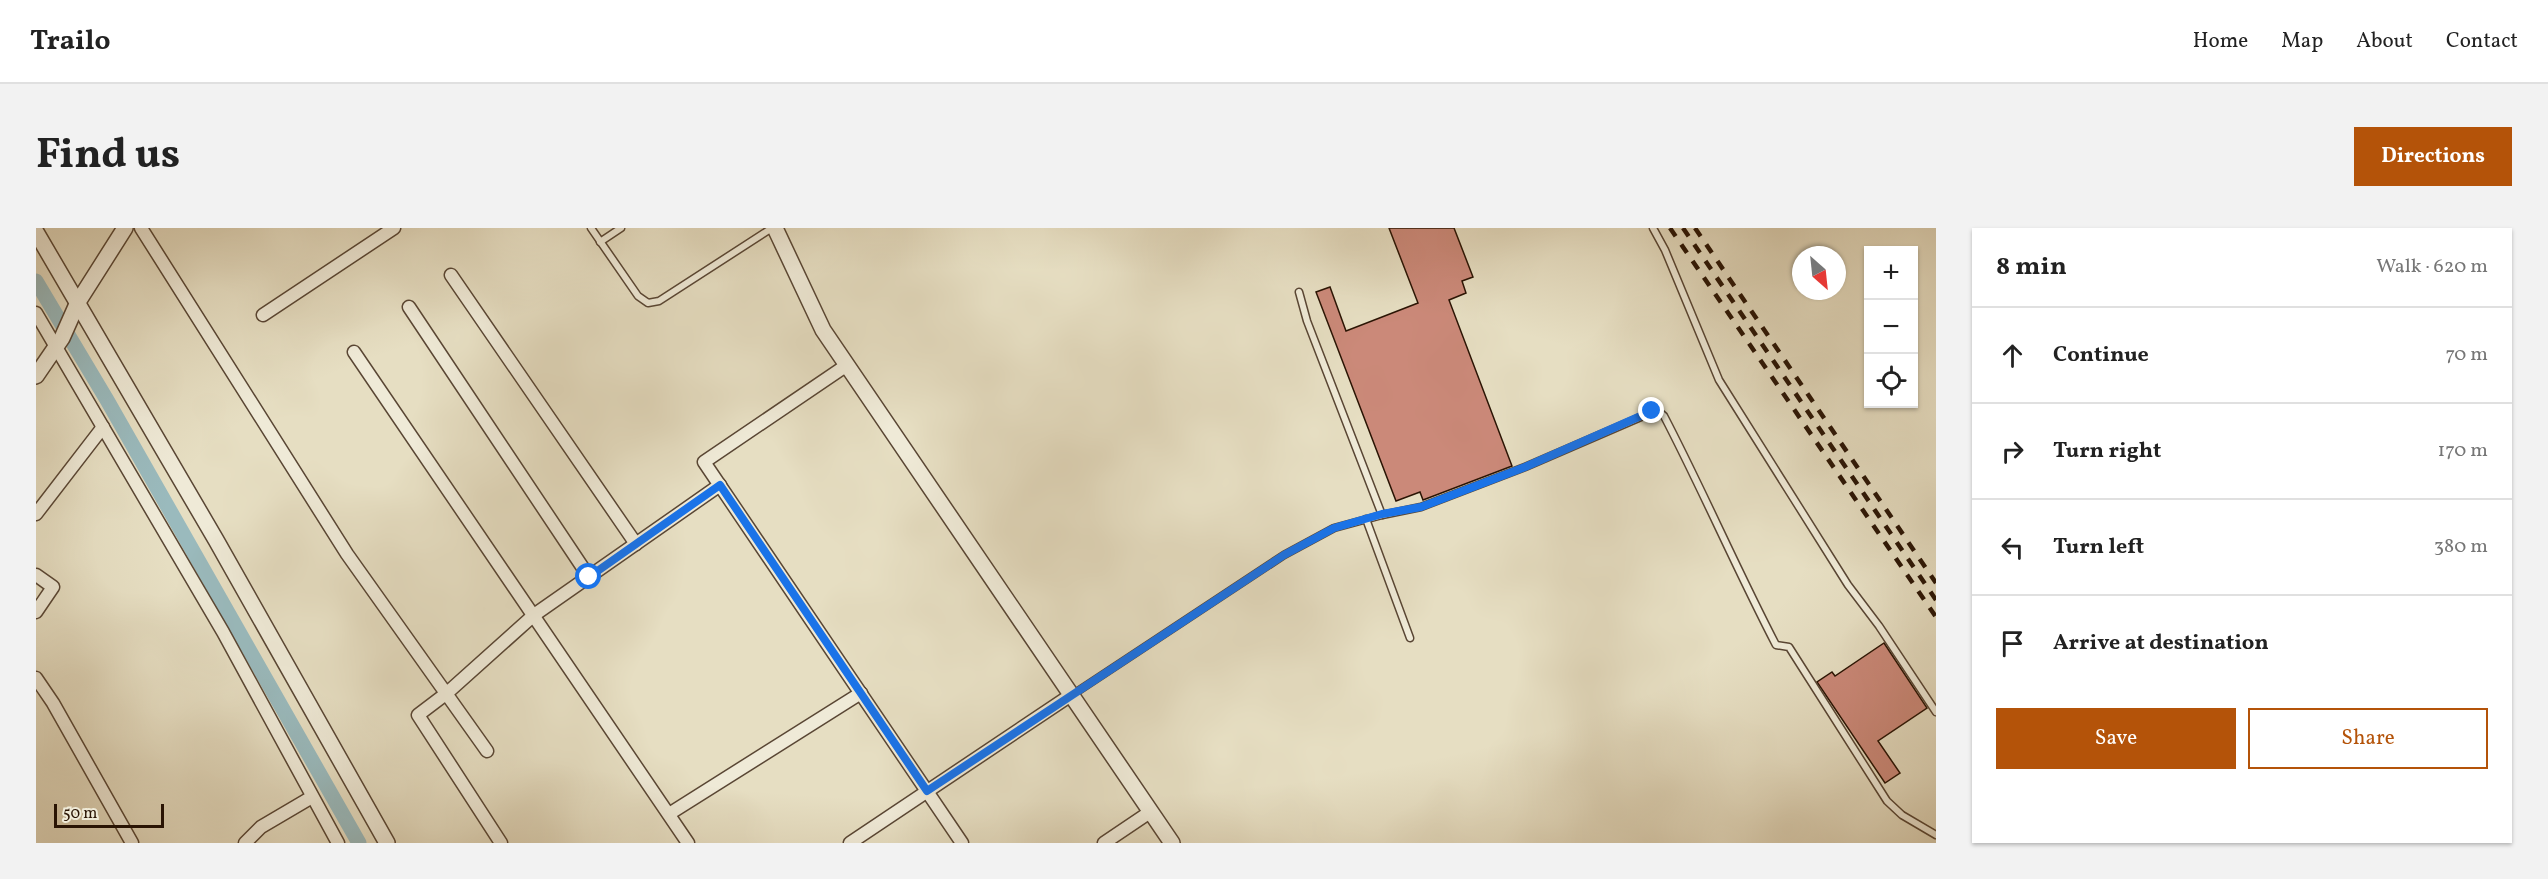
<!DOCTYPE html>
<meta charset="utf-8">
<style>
:root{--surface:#fff;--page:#f2f2f2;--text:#222;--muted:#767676;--line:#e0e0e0;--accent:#b45309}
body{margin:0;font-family:Vollkorn,serif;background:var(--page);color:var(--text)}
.controls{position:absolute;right:18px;top:18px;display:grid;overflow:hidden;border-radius:0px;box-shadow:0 2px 4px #0004}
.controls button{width:54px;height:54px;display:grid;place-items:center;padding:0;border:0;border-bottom:2px solid var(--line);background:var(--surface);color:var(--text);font:30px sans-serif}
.compass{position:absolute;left:1756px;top:18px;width:54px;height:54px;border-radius:50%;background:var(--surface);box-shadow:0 2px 4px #0004;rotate:153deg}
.scale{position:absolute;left:18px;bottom:15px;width:110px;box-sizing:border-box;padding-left:6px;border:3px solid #2a1404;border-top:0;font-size:16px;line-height:21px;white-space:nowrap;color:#2a1404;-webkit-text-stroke:4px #efead7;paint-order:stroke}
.stop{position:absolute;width:18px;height:18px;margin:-14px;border:4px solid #1a73e8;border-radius:50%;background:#fff}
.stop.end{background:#1a73e8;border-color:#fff;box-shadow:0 2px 6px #0008}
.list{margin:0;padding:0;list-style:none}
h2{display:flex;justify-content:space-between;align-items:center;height:78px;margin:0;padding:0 24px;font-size:26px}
h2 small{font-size:20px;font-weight:400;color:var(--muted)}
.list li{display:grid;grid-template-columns:39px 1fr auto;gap:18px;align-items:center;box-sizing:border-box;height:96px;padding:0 24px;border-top:2px solid var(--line)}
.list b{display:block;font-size:22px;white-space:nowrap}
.list em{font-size:20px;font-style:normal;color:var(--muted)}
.actions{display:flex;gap:12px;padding:18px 24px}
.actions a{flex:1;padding:14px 0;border:2px solid var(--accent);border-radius:0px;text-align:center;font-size:21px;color:var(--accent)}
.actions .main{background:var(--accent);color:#fff}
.icon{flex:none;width:33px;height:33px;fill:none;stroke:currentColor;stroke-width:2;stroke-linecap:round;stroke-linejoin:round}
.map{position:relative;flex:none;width:1900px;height:615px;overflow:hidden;border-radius:0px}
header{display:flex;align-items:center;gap:36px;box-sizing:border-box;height:84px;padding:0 30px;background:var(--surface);border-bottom:2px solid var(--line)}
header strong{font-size:28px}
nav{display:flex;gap:33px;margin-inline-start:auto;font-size:21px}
.intro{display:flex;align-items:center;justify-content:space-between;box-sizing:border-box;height:144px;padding:0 36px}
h1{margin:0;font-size:42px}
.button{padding:15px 27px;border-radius:0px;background:var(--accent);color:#fff;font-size:21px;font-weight:700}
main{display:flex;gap:36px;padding:0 36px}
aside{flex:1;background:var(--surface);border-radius:0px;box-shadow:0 2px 4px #0004}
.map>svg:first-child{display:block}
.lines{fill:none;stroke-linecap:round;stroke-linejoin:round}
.canal{stroke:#9ababd;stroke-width:15}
.building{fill:#cb8979;stroke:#2a1404;stroke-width:1.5}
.service-casing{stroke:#594634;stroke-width:9}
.minor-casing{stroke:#594634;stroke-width:15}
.tertiary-casing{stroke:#594634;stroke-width:18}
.service{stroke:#efead7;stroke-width:6}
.minor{stroke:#efead7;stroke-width:12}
.tertiary{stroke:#efead7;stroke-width:15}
.rail{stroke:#2a1404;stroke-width:4.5;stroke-dasharray:10 10;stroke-linecap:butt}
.route{stroke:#1a73e8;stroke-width:8}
</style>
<header>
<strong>Trailo</strong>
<nav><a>Home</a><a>Map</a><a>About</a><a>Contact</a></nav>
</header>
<div class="intro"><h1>Find us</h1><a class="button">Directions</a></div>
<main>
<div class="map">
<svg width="1900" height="615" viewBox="0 0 1900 615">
<rect width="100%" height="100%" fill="#e6dec2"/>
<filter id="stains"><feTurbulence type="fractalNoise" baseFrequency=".00333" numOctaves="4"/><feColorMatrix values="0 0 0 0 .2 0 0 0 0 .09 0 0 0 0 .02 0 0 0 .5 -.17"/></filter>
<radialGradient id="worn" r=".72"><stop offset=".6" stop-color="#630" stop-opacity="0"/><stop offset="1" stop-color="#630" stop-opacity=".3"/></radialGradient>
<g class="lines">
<path class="canal" d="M0 53 71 172 323 615"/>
</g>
<g class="building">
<path d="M1353 0H1418L1437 49 1426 53 1430 65 1413 72 1476 238 1387 272 1384 264 1360 273 1280 64 1294 59 1310 103 1382 75Z"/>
<path d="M1848 415 1891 480 1842 513 1864 545 1849 555 1781 454 1796 444 1799 448Z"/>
</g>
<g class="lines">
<g class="service-casing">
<g id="service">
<path d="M555 0 602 68 612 75 623 73 736 0"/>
<path d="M1617 0 1629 22 1683 152 1812 357 1843 398 1900 484"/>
<path d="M564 14 585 0"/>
<path d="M1263 64 1271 93 1346 287"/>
<path d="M1330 291 1374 410"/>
<path d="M1036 467 1248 327 1298 300 1346 287 1385 279 1489 239 1621 182 1628 188C1667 263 1701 342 1740 417L1753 419 1851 573 1866 587 1900 607"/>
</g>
</g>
<g class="minor-casing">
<g id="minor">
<path d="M105 0 311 326 451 523"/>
<path d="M415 47 600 316"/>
<path d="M373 79 553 349"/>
<path d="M0 85 187 404 302 615"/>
<path d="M227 87 358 0"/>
<path d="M318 124 652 615"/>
<path d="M811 137 668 234 926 615"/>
<path d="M0 286 67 199"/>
<path d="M0 347 17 359 0 384"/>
<path d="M0 450 17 475 96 615"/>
<path d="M633 586 825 465"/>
<path d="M209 615 225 599 276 569"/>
<path d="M465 615 382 487 411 465 498 387 684 257"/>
<path d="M814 615 1035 467"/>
<path d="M1068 615 1114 584"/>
</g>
</g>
<g class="tertiary-casing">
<g id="tertiary">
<path d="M739 0 787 102 1136 615"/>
<path d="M0 4 180 312 351 615"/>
<path d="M0 148 26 110 42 74 89 0"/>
</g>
</g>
<use href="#service" class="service"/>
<use href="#minor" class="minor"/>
<use href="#tertiary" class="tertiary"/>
<g class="rail">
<path d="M1634 0 1900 389"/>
<path d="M1647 0 1900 372"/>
<path d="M1659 0 1900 355"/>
</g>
</g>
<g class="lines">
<path class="route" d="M553 349 684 257 891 563 1248 327 1298 300 1346 286 1385 279 1489 239 1616 183"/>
</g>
<rect width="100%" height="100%" filter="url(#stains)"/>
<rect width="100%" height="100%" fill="url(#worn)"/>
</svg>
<div class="controls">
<button>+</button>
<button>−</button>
<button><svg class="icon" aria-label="locate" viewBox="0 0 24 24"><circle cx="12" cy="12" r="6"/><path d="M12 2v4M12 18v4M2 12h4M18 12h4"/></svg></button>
</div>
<svg class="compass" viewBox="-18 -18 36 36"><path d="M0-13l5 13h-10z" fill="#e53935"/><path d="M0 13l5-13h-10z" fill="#767676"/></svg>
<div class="scale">50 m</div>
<div class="stop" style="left:553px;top:349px"></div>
<div class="stop end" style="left:1616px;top:183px"></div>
</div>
<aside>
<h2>8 min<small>Walk · 620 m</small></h2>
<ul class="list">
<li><svg class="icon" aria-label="ahead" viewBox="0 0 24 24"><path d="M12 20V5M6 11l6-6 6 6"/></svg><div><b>Continue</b></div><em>70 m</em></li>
<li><svg class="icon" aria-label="right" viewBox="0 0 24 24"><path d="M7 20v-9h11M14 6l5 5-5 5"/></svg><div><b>Turn right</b></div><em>170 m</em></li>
<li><svg class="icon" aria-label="left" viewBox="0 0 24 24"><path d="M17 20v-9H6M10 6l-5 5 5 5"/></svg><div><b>Turn left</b></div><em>380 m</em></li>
<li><svg class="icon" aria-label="arrive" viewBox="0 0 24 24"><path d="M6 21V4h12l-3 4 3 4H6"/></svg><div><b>Arrive at destination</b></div></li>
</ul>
<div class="actions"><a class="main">Save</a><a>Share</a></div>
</aside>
</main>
